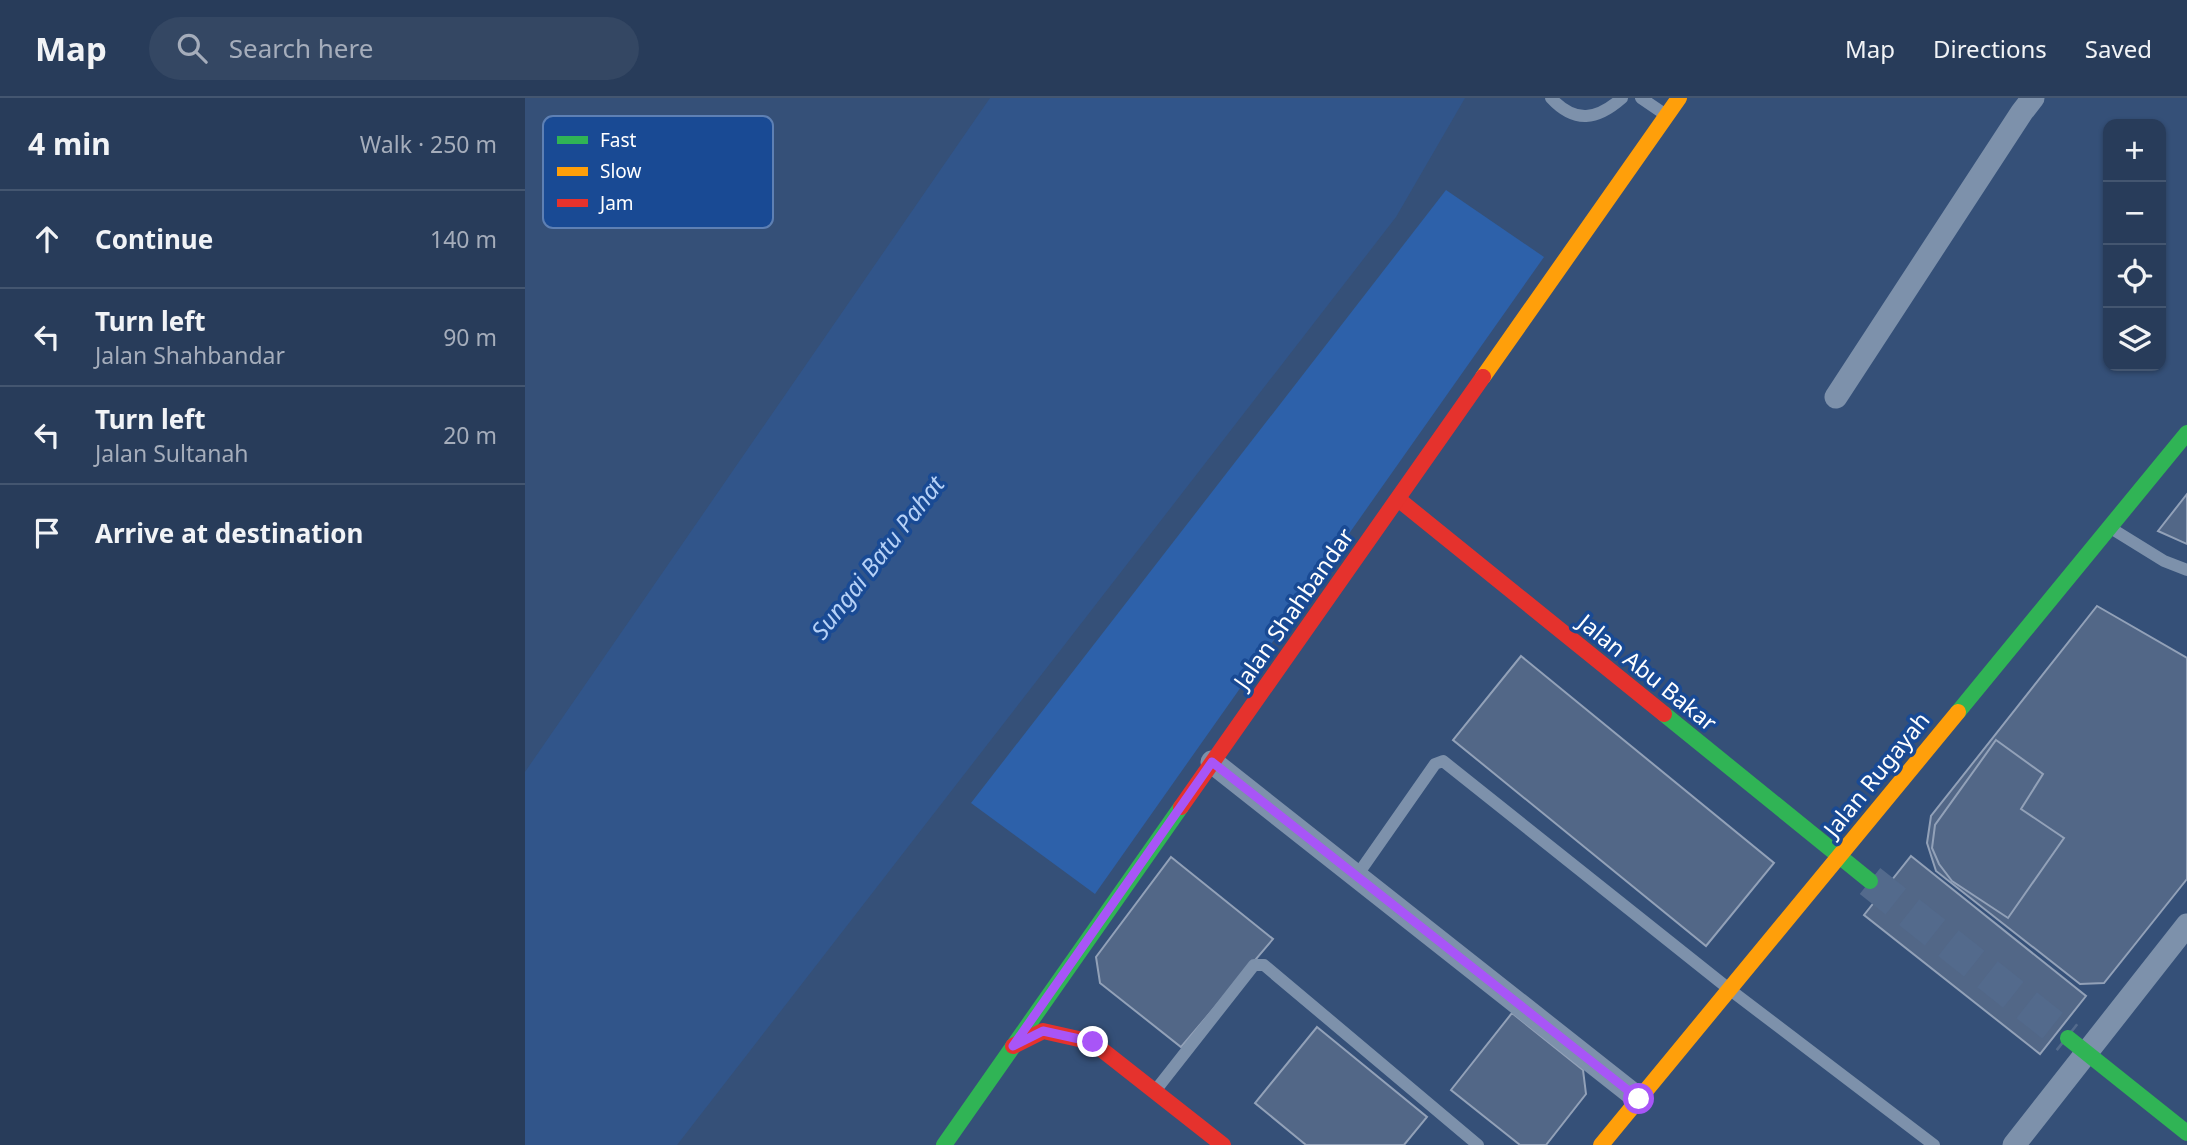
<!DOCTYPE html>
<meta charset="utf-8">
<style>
:root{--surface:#283c5a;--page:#344763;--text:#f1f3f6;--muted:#a5adbb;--line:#445670}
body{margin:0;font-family:"Noto Sans",sans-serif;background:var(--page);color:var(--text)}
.controls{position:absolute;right:21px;top:21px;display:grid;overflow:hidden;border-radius:14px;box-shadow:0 2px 5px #0004}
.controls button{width:63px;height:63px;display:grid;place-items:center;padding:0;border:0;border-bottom:2px solid var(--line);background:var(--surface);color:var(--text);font:35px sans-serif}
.stop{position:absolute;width:21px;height:21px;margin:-16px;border:5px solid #a855f7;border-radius:50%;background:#fff}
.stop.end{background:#a855f7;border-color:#fff;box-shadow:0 2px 7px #0008}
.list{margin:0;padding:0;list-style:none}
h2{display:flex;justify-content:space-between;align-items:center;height:91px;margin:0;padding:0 28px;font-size:30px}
h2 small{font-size:23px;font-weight:400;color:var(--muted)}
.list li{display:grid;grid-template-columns:46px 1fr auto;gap:21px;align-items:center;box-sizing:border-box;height:98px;padding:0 28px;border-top:2px solid var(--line)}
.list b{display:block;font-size:26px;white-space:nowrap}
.list p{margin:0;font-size:23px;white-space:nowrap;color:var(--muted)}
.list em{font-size:23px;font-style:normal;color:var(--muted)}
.icon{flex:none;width:38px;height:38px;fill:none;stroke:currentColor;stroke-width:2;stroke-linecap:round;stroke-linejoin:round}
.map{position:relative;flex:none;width:1662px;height:1047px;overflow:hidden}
header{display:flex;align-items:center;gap:42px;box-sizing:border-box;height:98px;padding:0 35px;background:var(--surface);border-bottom:2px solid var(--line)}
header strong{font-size:33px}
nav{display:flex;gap:38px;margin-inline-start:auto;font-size:24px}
.search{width:490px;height:63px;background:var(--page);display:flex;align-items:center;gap:18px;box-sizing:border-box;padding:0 24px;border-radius:38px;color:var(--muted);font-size:26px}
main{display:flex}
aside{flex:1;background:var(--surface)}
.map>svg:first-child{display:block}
.green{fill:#2d61aa}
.water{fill:#31558a}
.building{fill:#526787;stroke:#92a1b8;stroke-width:2}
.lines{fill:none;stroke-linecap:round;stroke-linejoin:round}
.secondary-tunnel{stroke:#536a8c;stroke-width:33;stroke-dasharray:33 17;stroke-linecap:butt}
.lane{stroke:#7d91ab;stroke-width:12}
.street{stroke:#7d91ab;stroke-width:23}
.fast{stroke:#30b455;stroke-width:16}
.slow{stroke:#ff9f0a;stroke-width:16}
.jam{stroke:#e5322d;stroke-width:16}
.route{stroke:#a855f7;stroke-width:9}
.labels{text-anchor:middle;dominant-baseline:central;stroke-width:7;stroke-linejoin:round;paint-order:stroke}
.street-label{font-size:23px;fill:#fff;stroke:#194a94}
.water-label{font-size:24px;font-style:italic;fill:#b6d1f7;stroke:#194a94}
.key{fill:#194a94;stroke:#5e80b4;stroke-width:2}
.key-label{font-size:19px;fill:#fff}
</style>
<header>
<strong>Map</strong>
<div class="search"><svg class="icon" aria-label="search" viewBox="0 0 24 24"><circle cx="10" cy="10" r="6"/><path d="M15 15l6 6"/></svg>Search here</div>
<nav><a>Map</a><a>Directions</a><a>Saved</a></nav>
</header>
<main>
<aside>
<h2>4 min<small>Walk · 250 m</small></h2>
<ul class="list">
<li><svg class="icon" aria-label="ahead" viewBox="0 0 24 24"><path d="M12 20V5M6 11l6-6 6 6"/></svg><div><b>Continue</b></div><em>140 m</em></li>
<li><svg class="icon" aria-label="left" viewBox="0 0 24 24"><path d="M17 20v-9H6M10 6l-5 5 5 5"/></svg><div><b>Turn left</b><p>Jalan Shahbandar</p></div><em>90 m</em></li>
<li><svg class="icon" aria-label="left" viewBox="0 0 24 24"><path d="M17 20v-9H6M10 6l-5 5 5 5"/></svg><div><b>Turn left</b><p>Jalan Sultanah</p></div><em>20 m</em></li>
<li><svg class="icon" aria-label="arrive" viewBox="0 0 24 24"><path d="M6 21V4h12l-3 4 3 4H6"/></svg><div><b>Arrive at destination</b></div></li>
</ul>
</aside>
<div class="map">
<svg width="1662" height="1047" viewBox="0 0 1662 1047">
<rect width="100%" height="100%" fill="#355078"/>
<path class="green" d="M921 92 1019 159 570 796 446 705Z"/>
<path class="water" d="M465 0H940L871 119 152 1047H0V674Z"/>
<g class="building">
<path d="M1662 396V446L1633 433Z"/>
<path d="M1572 508 1662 560V781L1579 885 1555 886 1411 773 1402 745 1406 718Z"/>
<path d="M996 558 1249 765 1181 848 928 642Z"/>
<path d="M1471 642 1518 676 1496 711 1539 740 1483 820 1427 783 1414 766 1407 750 1410 727Z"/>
<path d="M1386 758 1561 898 1515 956 1339 817Z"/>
<path d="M646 759 748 841 656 949 575 885 571 859Z"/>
<path d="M987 915 1058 972 1061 996 1021 1047H995L926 992Z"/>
<path d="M792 929 902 1019 879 1047H781L730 1005Z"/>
</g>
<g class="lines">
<path class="secondary-tunnel" d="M1345 783 1543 940"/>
<g class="lane">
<path d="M1026 0C1050 26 1072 22 1097 0"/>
<path d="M1116 0 1141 17"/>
<path d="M1584 429 1639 463 1662 472"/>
<path d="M831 779 910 666 918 663 1204 891 1409 1047"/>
<path d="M630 993 729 867H739L953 1047"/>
</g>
<g class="street">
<path d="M1311 299 1497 14 1508 0"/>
<path d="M687 664 1114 1001"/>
<path d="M1489 1047 1662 827"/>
</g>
<g class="fast">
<path d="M1433 614 1662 335"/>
<path d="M1139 616 1345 783"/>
<path d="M1543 940 1662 1035"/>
<path d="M419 1047 656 709"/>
</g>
<g class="slow">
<path d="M958 279 1154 0"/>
<path d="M1076 1047 1433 614"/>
</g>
<g class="jam">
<path d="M873 401 1139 616"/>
<path d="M656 709 958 279"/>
<path d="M488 948 518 933 567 944 698 1047"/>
</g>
</g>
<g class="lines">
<path class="route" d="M568 944 518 933 488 948 687 664 1114 1001"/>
</g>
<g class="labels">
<g class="street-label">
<text transform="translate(768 510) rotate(-55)">Jalan Shahbandar</text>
<text transform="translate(1123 574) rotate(39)">Jalan Abu Bakar</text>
<text transform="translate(1351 676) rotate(-51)">Jalan Rugayah</text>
</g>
<g class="water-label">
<text transform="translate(352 459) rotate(-52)">Sungai Batu Pahat</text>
</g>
</g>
<rect x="18" y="18" width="230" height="112" rx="10" class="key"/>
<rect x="32" y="38" width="31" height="8" fill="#30b455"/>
<rect x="32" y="69" width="31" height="9" fill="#ff9f0a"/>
<rect x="32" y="101" width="31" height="8" fill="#e5322d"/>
<g class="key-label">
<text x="75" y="49">Fast</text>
<text x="75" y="80">Slow</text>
<text x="75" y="112">Jam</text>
</g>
</svg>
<div class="controls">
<button>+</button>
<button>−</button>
<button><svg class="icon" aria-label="locate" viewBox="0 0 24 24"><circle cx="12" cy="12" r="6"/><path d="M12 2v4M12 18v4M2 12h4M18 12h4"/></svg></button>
<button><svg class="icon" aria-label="layers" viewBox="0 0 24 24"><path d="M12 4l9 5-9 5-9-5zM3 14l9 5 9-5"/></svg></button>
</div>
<div class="stop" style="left:1114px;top:1001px"></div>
<div class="stop end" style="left:568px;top:944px"></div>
</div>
</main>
